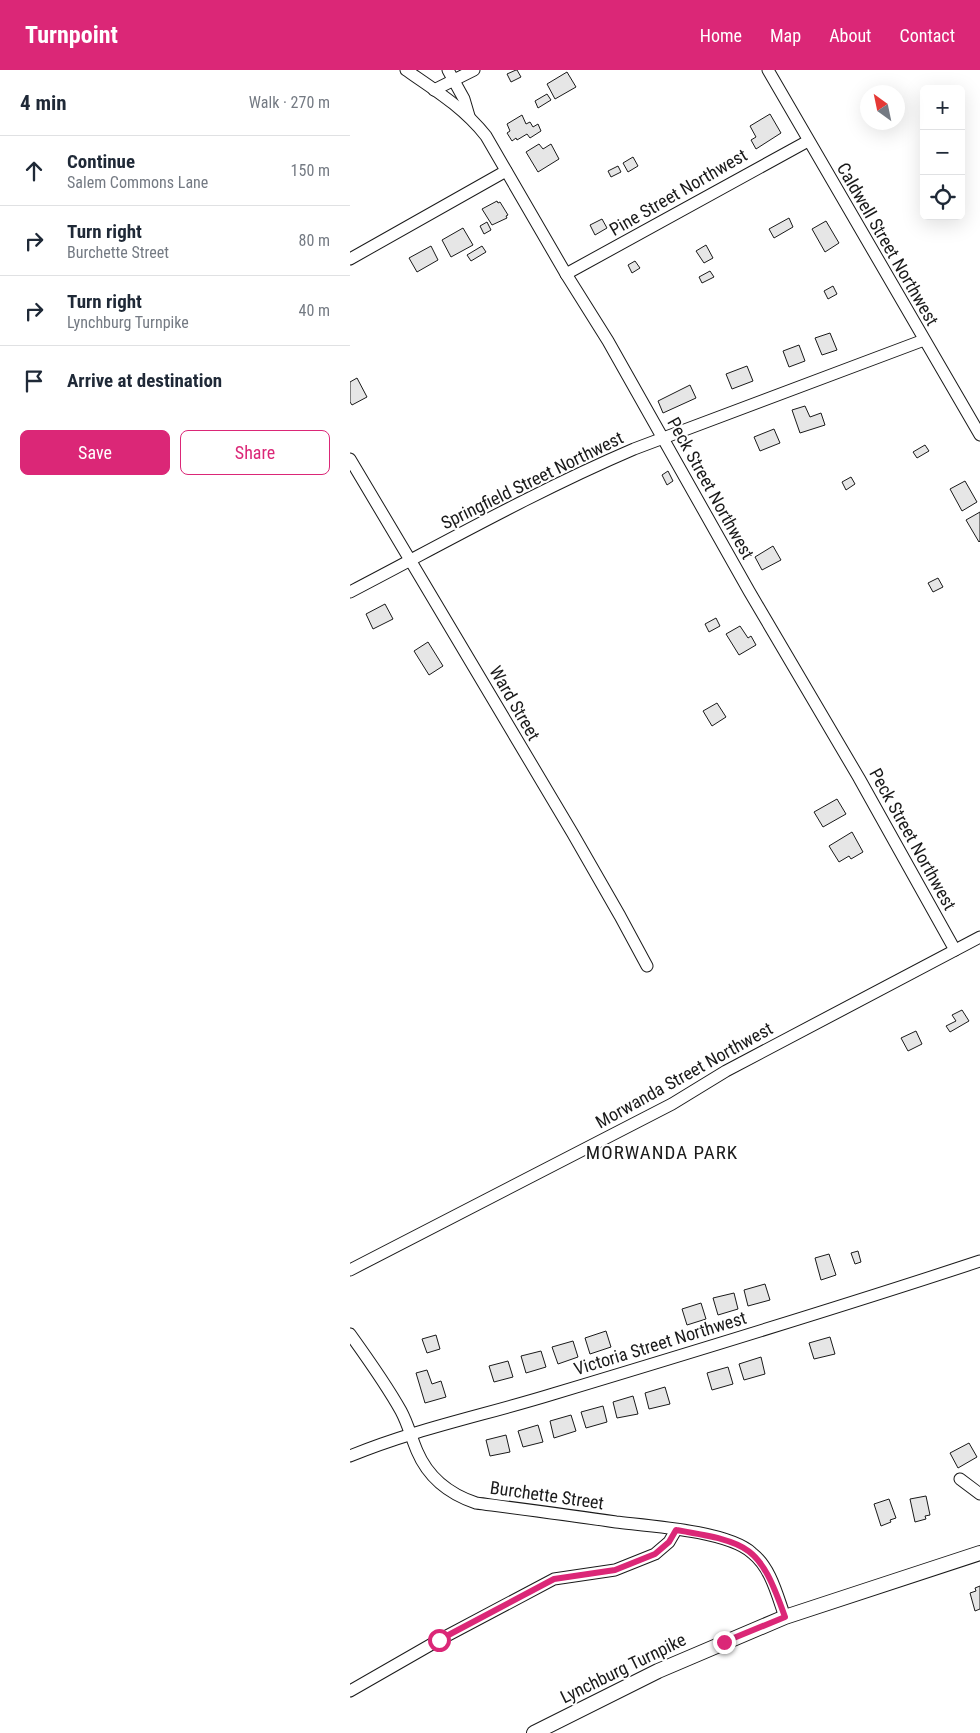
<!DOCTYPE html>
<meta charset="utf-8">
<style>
:root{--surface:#fff;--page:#f2f2f3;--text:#1f2937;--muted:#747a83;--line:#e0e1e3;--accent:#db2777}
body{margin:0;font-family:"Roboto Condensed",sans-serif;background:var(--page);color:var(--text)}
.controls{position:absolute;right:15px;top:15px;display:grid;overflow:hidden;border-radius:8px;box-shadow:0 5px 20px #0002}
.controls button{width:45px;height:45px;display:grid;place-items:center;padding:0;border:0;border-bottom:1px solid var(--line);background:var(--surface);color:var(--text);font:25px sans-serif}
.compass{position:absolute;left:510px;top:15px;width:45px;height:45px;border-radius:50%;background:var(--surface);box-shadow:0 5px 20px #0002;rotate:327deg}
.stop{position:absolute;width:15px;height:15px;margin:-11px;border:4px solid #db2777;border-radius:50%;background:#fff}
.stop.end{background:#db2777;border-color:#fff;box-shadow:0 1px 5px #0008}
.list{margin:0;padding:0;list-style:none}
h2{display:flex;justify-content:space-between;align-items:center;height:65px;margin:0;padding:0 20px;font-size:21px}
h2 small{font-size:16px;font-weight:400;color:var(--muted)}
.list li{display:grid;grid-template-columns:32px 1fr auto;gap:15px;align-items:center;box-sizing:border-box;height:70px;padding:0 20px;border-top:1px solid var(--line)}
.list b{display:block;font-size:19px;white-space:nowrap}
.list p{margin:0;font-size:16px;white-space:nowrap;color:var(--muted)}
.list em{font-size:16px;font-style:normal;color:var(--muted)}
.actions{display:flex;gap:10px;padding:15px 20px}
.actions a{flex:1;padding:11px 0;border:1px solid var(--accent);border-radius:8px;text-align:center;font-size:18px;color:var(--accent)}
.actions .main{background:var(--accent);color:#fff}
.icon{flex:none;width:28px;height:28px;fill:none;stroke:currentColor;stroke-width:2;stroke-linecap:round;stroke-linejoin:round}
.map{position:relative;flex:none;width:630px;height:1663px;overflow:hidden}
header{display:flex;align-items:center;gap:30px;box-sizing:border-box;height:70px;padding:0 25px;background:var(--accent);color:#fff}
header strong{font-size:24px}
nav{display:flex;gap:28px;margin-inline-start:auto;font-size:18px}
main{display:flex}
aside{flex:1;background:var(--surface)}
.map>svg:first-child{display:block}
.building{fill:#e6e6e6;stroke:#1a1a1a}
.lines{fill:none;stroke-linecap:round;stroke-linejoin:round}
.minor-casing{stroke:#1a1a1a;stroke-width:13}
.tertiary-casing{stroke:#1a1a1a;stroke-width:16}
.minor{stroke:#fff;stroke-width:11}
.tertiary{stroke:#fff;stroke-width:14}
.route{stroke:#db2777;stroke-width:6}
.labels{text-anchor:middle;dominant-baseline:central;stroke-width:4;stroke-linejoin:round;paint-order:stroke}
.street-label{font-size:18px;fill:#1a1a1a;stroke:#fff}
.neighbourhood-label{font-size:19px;letter-spacing:1px;fill:#1a1a1a;stroke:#fff}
</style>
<header>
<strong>Turnpoint</strong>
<nav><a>Home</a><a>Map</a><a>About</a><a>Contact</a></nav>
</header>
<main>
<aside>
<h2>4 min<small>Walk · 270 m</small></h2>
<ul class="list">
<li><svg class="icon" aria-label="ahead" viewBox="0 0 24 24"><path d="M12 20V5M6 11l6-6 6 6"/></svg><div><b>Continue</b><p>Salem Commons Lane</p></div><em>150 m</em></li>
<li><svg class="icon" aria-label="right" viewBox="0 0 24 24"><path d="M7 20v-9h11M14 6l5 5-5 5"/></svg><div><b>Turn right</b><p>Burchette Street</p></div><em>80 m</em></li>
<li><svg class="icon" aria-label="right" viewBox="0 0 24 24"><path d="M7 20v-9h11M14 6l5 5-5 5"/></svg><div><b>Turn right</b><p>Lynchburg Turnpike</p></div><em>40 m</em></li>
<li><svg class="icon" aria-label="arrive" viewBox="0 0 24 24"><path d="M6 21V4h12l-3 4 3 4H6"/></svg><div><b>Arrive at destination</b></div></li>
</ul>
<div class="actions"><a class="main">Save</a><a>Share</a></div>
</aside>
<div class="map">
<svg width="630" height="1663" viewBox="0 0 630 1663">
<rect width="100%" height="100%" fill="#fff"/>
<g class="building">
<path d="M166 0H167L171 7 161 12 157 4Z"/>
<path d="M217 2 226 17 205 29 197 14Z"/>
<path d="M197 24 201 30 188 38 185 31Z"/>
<path d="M420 44 431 63 406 79 401 70 406 67 400 56Z"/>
<path d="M172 45 176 54 180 52 183 57 188 54 191 61 180 68 177 64 167 70 166 68 162 71 157 63 160 61 157 54Z"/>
<path d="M189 74 193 79 201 74 209 89 188 102 176 82Z"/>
<path d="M283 87 288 96 278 102 273 93Z"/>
<path d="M268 96 271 102 261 107 258 101Z"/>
<path d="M147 131 148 133 150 132 158 145 156 146 157 148 142 155 132 139Z"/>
<path d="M439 148 443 157 424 168 419 159Z"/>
<path d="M252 149 257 158 245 165 240 155Z"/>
<path d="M476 151 489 173 475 182 462 159Z"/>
<path d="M137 152 141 160 134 164 130 156Z"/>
<path d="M113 158 123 175 101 187 92 170Z"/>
<path d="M356 175 363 188 354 193 346 181Z"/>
<path d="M81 176 88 190 67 202 59 188Z"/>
<path d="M132 176 136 182 121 191 117 185Z"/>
<path d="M285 191 290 198 282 203 278 195Z"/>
<path d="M360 201 364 207 352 213 349 207Z"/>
<path d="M483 216 487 224 478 229 474 221Z"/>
<path d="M480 263 487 280 472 285 465 268Z"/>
<path d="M449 275 455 291 439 297 433 281Z"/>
<path d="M397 296 403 311 382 319 376 304Z"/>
<path d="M7 308 17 327 2 335 0 332V312Z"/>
<path d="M340 315 346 328 313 343 308 331Z"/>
<path d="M455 336 460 347 471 343 475 355 450 363 442 340Z"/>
<path d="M424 359 430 373 410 381 404 367Z"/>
<path d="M575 375 579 381 567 388 563 382Z"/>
<path d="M318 401 323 411 317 415 312 405Z"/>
<path d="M501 407 505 414 496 420 492 412Z"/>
<path d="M615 411 627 432 612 441 600 419Z"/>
<path d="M630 442V471L629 472 616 450Z"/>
<path d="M423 476 431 490 412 500 405 487Z"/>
<path d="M588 508 593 517 583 522 578 513Z"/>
<path d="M35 534 43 549 23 559 16 544Z"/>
<path d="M366 548 370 556 359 562 355 554Z"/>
<path d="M390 556 398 568 401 566 406 575 389 585 376 564Z"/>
<path d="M78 572 93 596 79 605 64 581Z"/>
<path d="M367 633 376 647 362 656 353 641Z"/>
<path d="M487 729 496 744 473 757 464 742Z"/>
<path d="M502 762 513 782 501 789 499 786 489 792 479 776Z"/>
<path d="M612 940 619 951 600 962 596 956 606 951 602 945Z"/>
<path d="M566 961 572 974 558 981 551 968Z"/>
<path d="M508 1181 511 1192 505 1194 501 1183Z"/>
<path d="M479 1184 486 1205 471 1210 465 1188Z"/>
<path d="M415 1214 420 1230 398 1236 394 1220Z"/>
<path d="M384 1223 388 1239 368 1245 363 1228Z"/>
<path d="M351 1233 356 1249 337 1255 332 1239Z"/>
<path d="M256 1261 261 1277 240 1284 235 1268Z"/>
<path d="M86 1265 90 1279 77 1283 72 1269Z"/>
<path d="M480 1267 485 1284 464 1289 459 1273Z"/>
<path d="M223 1271 228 1287 208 1294 202 1277Z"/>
<path d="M191 1281 196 1297 176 1303 171 1286Z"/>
<path d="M411 1287 415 1304 394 1310 389 1294Z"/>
<path d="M158 1291 163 1307 144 1312 139 1296Z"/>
<path d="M378 1297 383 1314 362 1320 357 1303Z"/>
<path d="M77 1300 82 1314 91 1311 96 1327 75 1333 66 1303Z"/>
<path d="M315 1317 320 1334 299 1339 295 1323Z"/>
<path d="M283 1326 288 1344 267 1348 263 1332Z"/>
<path d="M253 1336 257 1352 236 1358 231 1342Z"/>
<path d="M221 1345 226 1361 204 1368 200 1351Z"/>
<path d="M188 1355 193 1372 173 1377 168 1361Z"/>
<path d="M156 1365 160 1382 140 1386 136 1370Z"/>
<path d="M619 1373 627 1387 608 1398 600 1383Z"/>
<path d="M576 1426 580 1445 575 1446 576 1449 565 1452 560 1429Z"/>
<path d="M539 1429 546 1448 540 1450 541 1452 531 1456 524 1434Z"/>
<path d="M630 1516V1539L625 1541 620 1523 626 1521 625 1518Z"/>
</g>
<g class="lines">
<g class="minor-casing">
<g id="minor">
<path d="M56 0C85 20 114 38 136 66L216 204 258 271 399 521 509 708 605 880"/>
<path d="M98 0 114 29 119 46"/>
<path d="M418 0 630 365"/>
<path d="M84 20 124 0"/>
<path d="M0 189 156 101"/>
<path d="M216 204 458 71"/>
<path d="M0 389 223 764 270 846 297 896"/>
<path d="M0 522C94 473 186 421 284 379L574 270"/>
<path d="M0 1200 322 1034 376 1001 630 867"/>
<path d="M0 1264C18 1289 36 1314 51 1341 58 1354 61 1367 67 1381 78 1407 99 1424 126 1433 172 1439 219 1445 266 1452 300 1456 378 1461 402 1483 421 1498 427 1525 435 1547"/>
<path d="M0 1386C65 1359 135 1345 203 1324 346 1281 488 1238 630 1191"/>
<path d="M610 1409 630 1424"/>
<path d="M0 1621 89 1570 204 1509 265 1500 305 1484 319 1472 326 1460"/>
</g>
</g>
<g class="tertiary-casing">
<path id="tertiary" d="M184 1663 308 1601 435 1547 630 1483"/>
</g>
<use href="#minor" class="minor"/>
<use href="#tertiary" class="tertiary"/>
</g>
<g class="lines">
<path class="route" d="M89 1570 204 1509 265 1500 305 1484 319 1472 326 1460C400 1473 409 1474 435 1547L374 1572"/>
</g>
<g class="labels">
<g class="street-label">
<text transform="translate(328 122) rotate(-30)">Pine Street Northwest</text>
<text transform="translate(538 174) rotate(60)">Caldwell Street Northwest</text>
<text transform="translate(182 410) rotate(-26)">Springfield Street Northwest</text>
<text transform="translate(361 418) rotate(61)">Peck Street Northwest</text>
<text transform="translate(165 633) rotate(60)">Ward Street</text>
<text transform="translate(563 769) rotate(61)">Peck Street Northwest</text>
<text transform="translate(334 1005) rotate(-29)">Morwanda Street Northwest</text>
<text transform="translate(310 1273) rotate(-17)">Victoria Street Northwest</text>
<text transform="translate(197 1425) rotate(8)">Burchette Street</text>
<text transform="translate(273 1598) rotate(-26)">Lynchburg Turnpike</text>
</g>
<g class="neighbourhood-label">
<text x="312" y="1082">MORWANDA PARK</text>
</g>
</g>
</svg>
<div class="controls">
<button>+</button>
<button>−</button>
<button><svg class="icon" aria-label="locate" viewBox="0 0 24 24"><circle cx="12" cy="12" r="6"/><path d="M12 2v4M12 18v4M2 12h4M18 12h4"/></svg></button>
</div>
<svg class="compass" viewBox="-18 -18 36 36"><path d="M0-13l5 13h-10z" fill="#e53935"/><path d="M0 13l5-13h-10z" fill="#747a83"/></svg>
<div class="stop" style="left:89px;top:1570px"></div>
<div class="stop end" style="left:374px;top:1572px"></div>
</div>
</main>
